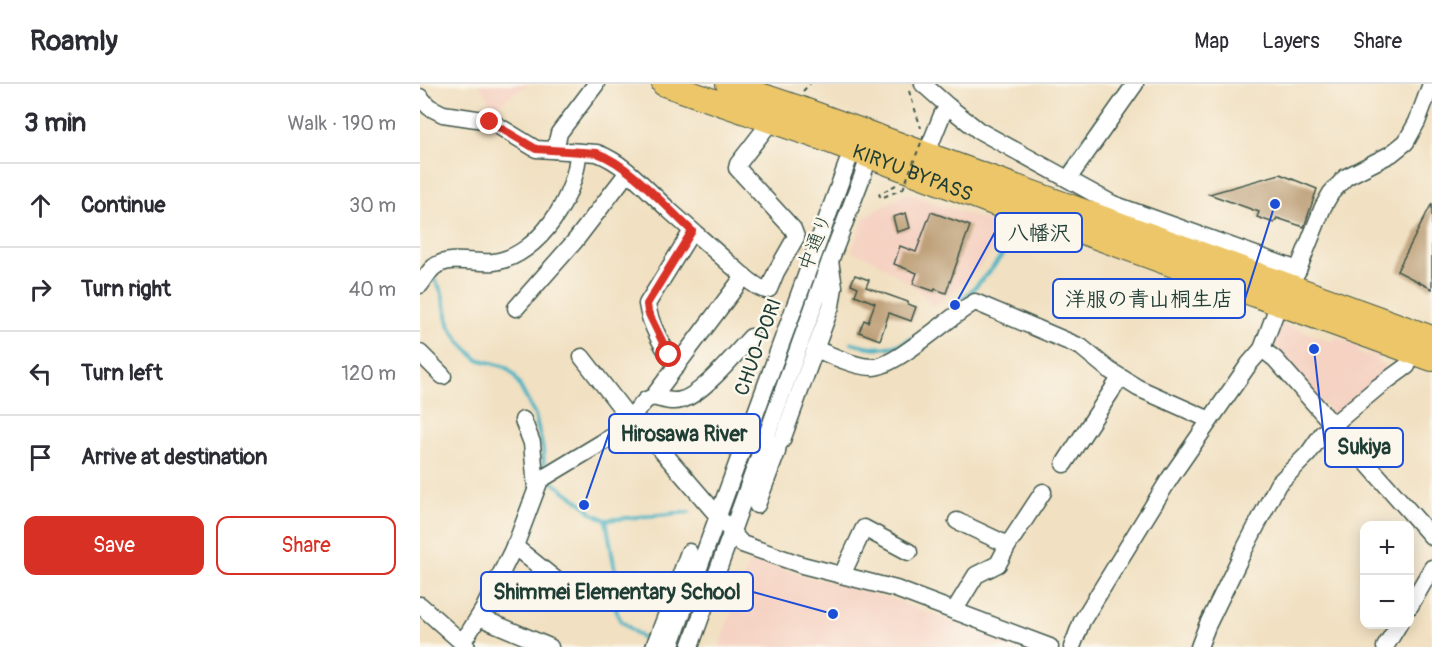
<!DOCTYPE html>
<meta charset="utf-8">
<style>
:root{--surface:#fff;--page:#f2f2f3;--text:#2b2b33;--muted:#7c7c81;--line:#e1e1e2;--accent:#d93025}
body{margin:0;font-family:Pangolin,"Klee One",sans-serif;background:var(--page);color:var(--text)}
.controls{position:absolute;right:18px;bottom:18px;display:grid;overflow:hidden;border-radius:12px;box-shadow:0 3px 15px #0003}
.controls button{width:54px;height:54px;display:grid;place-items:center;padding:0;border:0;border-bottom:2px solid var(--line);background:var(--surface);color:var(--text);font:30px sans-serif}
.stop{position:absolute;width:18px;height:18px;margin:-14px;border:4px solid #d93025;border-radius:50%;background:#fff}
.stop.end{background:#d93025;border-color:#fff;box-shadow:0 2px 6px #0008}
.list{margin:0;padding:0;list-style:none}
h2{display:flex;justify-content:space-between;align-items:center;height:78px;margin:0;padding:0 24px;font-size:26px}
h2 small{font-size:20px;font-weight:400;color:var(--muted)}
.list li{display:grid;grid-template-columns:39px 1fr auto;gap:18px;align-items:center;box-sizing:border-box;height:84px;padding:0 24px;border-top:2px solid var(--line)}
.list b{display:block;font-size:22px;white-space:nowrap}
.list em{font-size:20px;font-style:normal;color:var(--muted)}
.actions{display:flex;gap:12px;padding:18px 24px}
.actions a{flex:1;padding:14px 0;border:2px solid var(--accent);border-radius:12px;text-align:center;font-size:21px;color:var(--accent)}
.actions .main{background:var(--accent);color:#fff}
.icon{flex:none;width:33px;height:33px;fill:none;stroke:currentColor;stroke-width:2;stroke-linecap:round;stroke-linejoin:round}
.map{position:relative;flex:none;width:1012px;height:563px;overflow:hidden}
header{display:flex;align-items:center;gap:36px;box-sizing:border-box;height:84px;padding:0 30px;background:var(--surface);border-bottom:2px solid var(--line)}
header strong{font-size:28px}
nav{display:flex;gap:33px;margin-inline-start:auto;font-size:21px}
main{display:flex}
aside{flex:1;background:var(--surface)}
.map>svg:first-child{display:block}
.built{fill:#f5d2c2}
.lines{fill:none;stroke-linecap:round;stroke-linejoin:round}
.stream{stroke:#46b2c3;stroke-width:4}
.building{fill:#bea079}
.minor-casing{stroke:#3e5549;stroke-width:19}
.highway-casing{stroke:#3e5549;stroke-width:26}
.path{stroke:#3e5549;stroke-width:2;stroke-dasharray:4.5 4.5;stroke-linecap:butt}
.minor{stroke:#fff;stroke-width:16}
.highway{stroke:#ecc669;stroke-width:24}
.path-bridge{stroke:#3e5549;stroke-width:2;stroke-dasharray:4.5 4.5;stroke-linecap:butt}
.route{stroke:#d93025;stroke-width:8}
.labels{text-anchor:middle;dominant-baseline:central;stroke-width:5;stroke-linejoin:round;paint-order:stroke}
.street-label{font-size:20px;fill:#1f3d34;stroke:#fbf7ec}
.leader{fill:none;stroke:#1d4ed8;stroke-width:2}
.callout-dot{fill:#1d4ed8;stroke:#fbf7ec;stroke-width:2}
.callout{fill:#fbf7ec;stroke:#1d4ed8;stroke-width:2}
.callout-label{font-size:21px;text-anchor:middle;font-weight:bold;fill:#1f3d34}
</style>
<header>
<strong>Roamly</strong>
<nav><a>Map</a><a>Layers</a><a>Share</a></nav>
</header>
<main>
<aside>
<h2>3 min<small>Walk · 190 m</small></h2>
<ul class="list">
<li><svg class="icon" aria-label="ahead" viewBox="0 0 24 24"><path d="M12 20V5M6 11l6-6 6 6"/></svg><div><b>Continue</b></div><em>30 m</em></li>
<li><svg class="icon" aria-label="right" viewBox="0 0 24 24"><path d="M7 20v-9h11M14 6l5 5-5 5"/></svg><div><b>Turn right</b></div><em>40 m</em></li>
<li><svg class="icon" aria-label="left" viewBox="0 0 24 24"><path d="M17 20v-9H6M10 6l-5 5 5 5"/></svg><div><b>Turn left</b></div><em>120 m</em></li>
<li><svg class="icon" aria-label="arrive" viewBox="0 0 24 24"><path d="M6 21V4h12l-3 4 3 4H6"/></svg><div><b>Arrive at destination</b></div></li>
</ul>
<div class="actions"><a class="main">Save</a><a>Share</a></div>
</aside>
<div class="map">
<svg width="1012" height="563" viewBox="0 0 1012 563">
<rect width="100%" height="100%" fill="#fbf7ec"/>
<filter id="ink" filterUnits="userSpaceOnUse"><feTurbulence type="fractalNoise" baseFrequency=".0167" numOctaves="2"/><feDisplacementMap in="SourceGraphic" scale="12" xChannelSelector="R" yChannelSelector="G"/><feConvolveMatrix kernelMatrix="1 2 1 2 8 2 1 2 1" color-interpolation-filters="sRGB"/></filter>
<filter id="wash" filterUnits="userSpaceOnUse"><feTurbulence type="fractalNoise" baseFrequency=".008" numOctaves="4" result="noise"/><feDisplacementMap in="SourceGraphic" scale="24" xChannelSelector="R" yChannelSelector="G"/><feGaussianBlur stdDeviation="1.35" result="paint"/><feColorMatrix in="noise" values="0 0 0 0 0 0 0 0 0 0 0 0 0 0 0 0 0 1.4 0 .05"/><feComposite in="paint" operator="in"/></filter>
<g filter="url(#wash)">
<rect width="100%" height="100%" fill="#f1e0c1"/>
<g class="built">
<path d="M58 0H109L72 25 65 9Z"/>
<path d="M485 109 585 143 572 166 556 187 533 208 512 222 497 205 456 177 432 167 443 134Z"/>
<path d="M861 240 913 258 916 253 940 262 938 268 947 272 950 266 960 269 957 277 968 283 914 332 858 268 855 255Z"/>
<path d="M330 474 386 492 467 513 604 563H299Z"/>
</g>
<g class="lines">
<g class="stream">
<path d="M642 86 701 5"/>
<path d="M14 195 21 206 30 243 40 258 57 275 86 283 94 291 115 331 123 365 124 385"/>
<path d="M534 222C560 201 580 178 596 148"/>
<path d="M432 259C454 265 472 267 492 254"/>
<path d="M131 397 164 421 172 429 186 436 269 428"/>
<path d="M186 436 195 486V518L197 529 201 537 222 554"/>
</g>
</g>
<g id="blocks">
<g class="building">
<path d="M860 90 897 105 884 143 857 134 854 139 837 133 839 128 789 110Z"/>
<path d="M1012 119V205L977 187Z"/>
<path d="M511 128 550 142 526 209 515 205 514 207 493 200 497 189 474 180 480 162 496 168Z"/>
<path d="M486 129 490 144 477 148 473 133Z"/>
<path d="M435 191 449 196 446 203 488 218V220L496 223 491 237 469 229 460 256 439 248 444 236 448 238 455 219 435 211 438 203 431 200Z"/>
</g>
</g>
</g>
<g filter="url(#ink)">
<use href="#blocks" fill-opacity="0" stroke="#3e5549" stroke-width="1.5"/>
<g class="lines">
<g class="minor-casing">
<g id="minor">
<path d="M503 0 529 23 558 46 693 120 878 186"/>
<path d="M0 13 9 23 23 30 70 37 116 65 177 69C205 79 227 106 249 126 270 145 291 163 312 182 322 190 334 203 346 206L349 205 356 188 376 153 373 145 317 84 318 80 345 45 348 36"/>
<path d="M135 66 139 49 176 0"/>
<path d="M506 71 522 31 529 23"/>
<path d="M648 95 715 0"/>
<path d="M0 201C4 196 9 187 14 183 30 171 56 180 74 178 119 172 157 111 158 68"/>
<path d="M96 224 155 157 208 88"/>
<path d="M395 265C412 271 434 283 453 283 476 283 531 231 555 218L661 263 689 286 718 304 790 336"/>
<path d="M842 265 855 275 1012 453"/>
<path d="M0 269 23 292"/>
<path d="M162 273 203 326 242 367 322 460 382 481 476 505 630 563"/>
<path d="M257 282C244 266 230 241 227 220L272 147"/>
<path d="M233 313C241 315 252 319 261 316 282 311 316 269 331 253"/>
<path d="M103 336 112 359 116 404"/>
<path d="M344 359 358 360 362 356 411 222 414 203 410 177"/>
<path d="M644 380 700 294"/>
<path d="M337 421 357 368 358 360"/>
<path d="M537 437 588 461"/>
<path d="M94 462 135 495"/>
<path d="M422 491 444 444 489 468"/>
<path d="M254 515V509L269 468"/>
<path d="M0 521 47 563"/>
<path d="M990 522 1012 484"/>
<path d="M534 527 556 491 578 480 588 461 623 408"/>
<path d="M59 533 130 563"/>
<path d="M41 557 48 550 63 526 97 457 120 396 193 352 226 316 233 313 324 192"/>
<path d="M234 563 251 519 258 515 267 517"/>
<path d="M250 563 432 66 439 59"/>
<path d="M270 563 410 177 442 93 449 73V62"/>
<path d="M652 563 662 537 750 394 829 280 842 265 859 219 878 186 903 123 911 109 926 93 971 70 986 58 997 38 1011 0"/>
<path d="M779 563 787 542 823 468 858 400 888 370 902 350 958 303 987 282 993 268"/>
<path d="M965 563 979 540"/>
</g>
</g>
<g class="highway-casing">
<g id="highway">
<path id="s1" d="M244 0 407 56 576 120 657 146 1012 275"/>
<path d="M308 0 376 23 1012 254"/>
</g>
</g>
<g class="path">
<path d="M383 7 390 0"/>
<path d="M489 7 501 44"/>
<path d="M476 101 459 110 461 114 483 105"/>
<path d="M346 229 353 231"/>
<path d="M341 244 349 221"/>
</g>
<use href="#minor" class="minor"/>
<use href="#highway" class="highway"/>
<path class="path-bridge" d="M483 105 504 51"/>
</g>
</g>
<g class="lines" filter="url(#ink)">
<path class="route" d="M70 38 116 65 177 69C210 81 246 123 272 147L227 220 228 228 249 271"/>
</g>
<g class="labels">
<g class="street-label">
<text stroke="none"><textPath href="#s1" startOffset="264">KIRYU BYPASS</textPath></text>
<text transform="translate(395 158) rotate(-69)">中通り</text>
<text transform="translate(338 263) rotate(-70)">CHUO-DORI</text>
</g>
</g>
<path class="leader" d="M535 221L575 148M855 120L825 215M164 421L189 349M894 265L905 363M413 530L333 508"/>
<g class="callout-dot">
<circle cx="535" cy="221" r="6"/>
<circle cx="855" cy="120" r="6"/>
<circle cx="164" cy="421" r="6"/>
<circle cx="894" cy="265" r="6"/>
<circle cx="413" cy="530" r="6"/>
</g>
<g class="callout">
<rect x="575" y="129" width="87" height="39" rx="6"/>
<rect x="633" y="195" width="192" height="39" rx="6"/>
<rect x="189" y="330" width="151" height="39" rx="6"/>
<rect x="905" y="344" width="78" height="39" rx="6"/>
<rect x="61" y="488" width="272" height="39" rx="6"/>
</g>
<g class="callout-label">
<text x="619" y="156">八幡沢</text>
<text x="729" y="222">洋服の青山桐生店</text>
<text x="264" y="357">Hirosawa River</text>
<text x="944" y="370">Sukiya</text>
<text x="197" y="515">Shimmei Elementary School</text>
</g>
</svg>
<div class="controls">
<button>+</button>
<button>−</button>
</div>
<div class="stop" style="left:249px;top:271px"></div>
<div class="stop end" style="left:70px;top:38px"></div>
</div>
</main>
